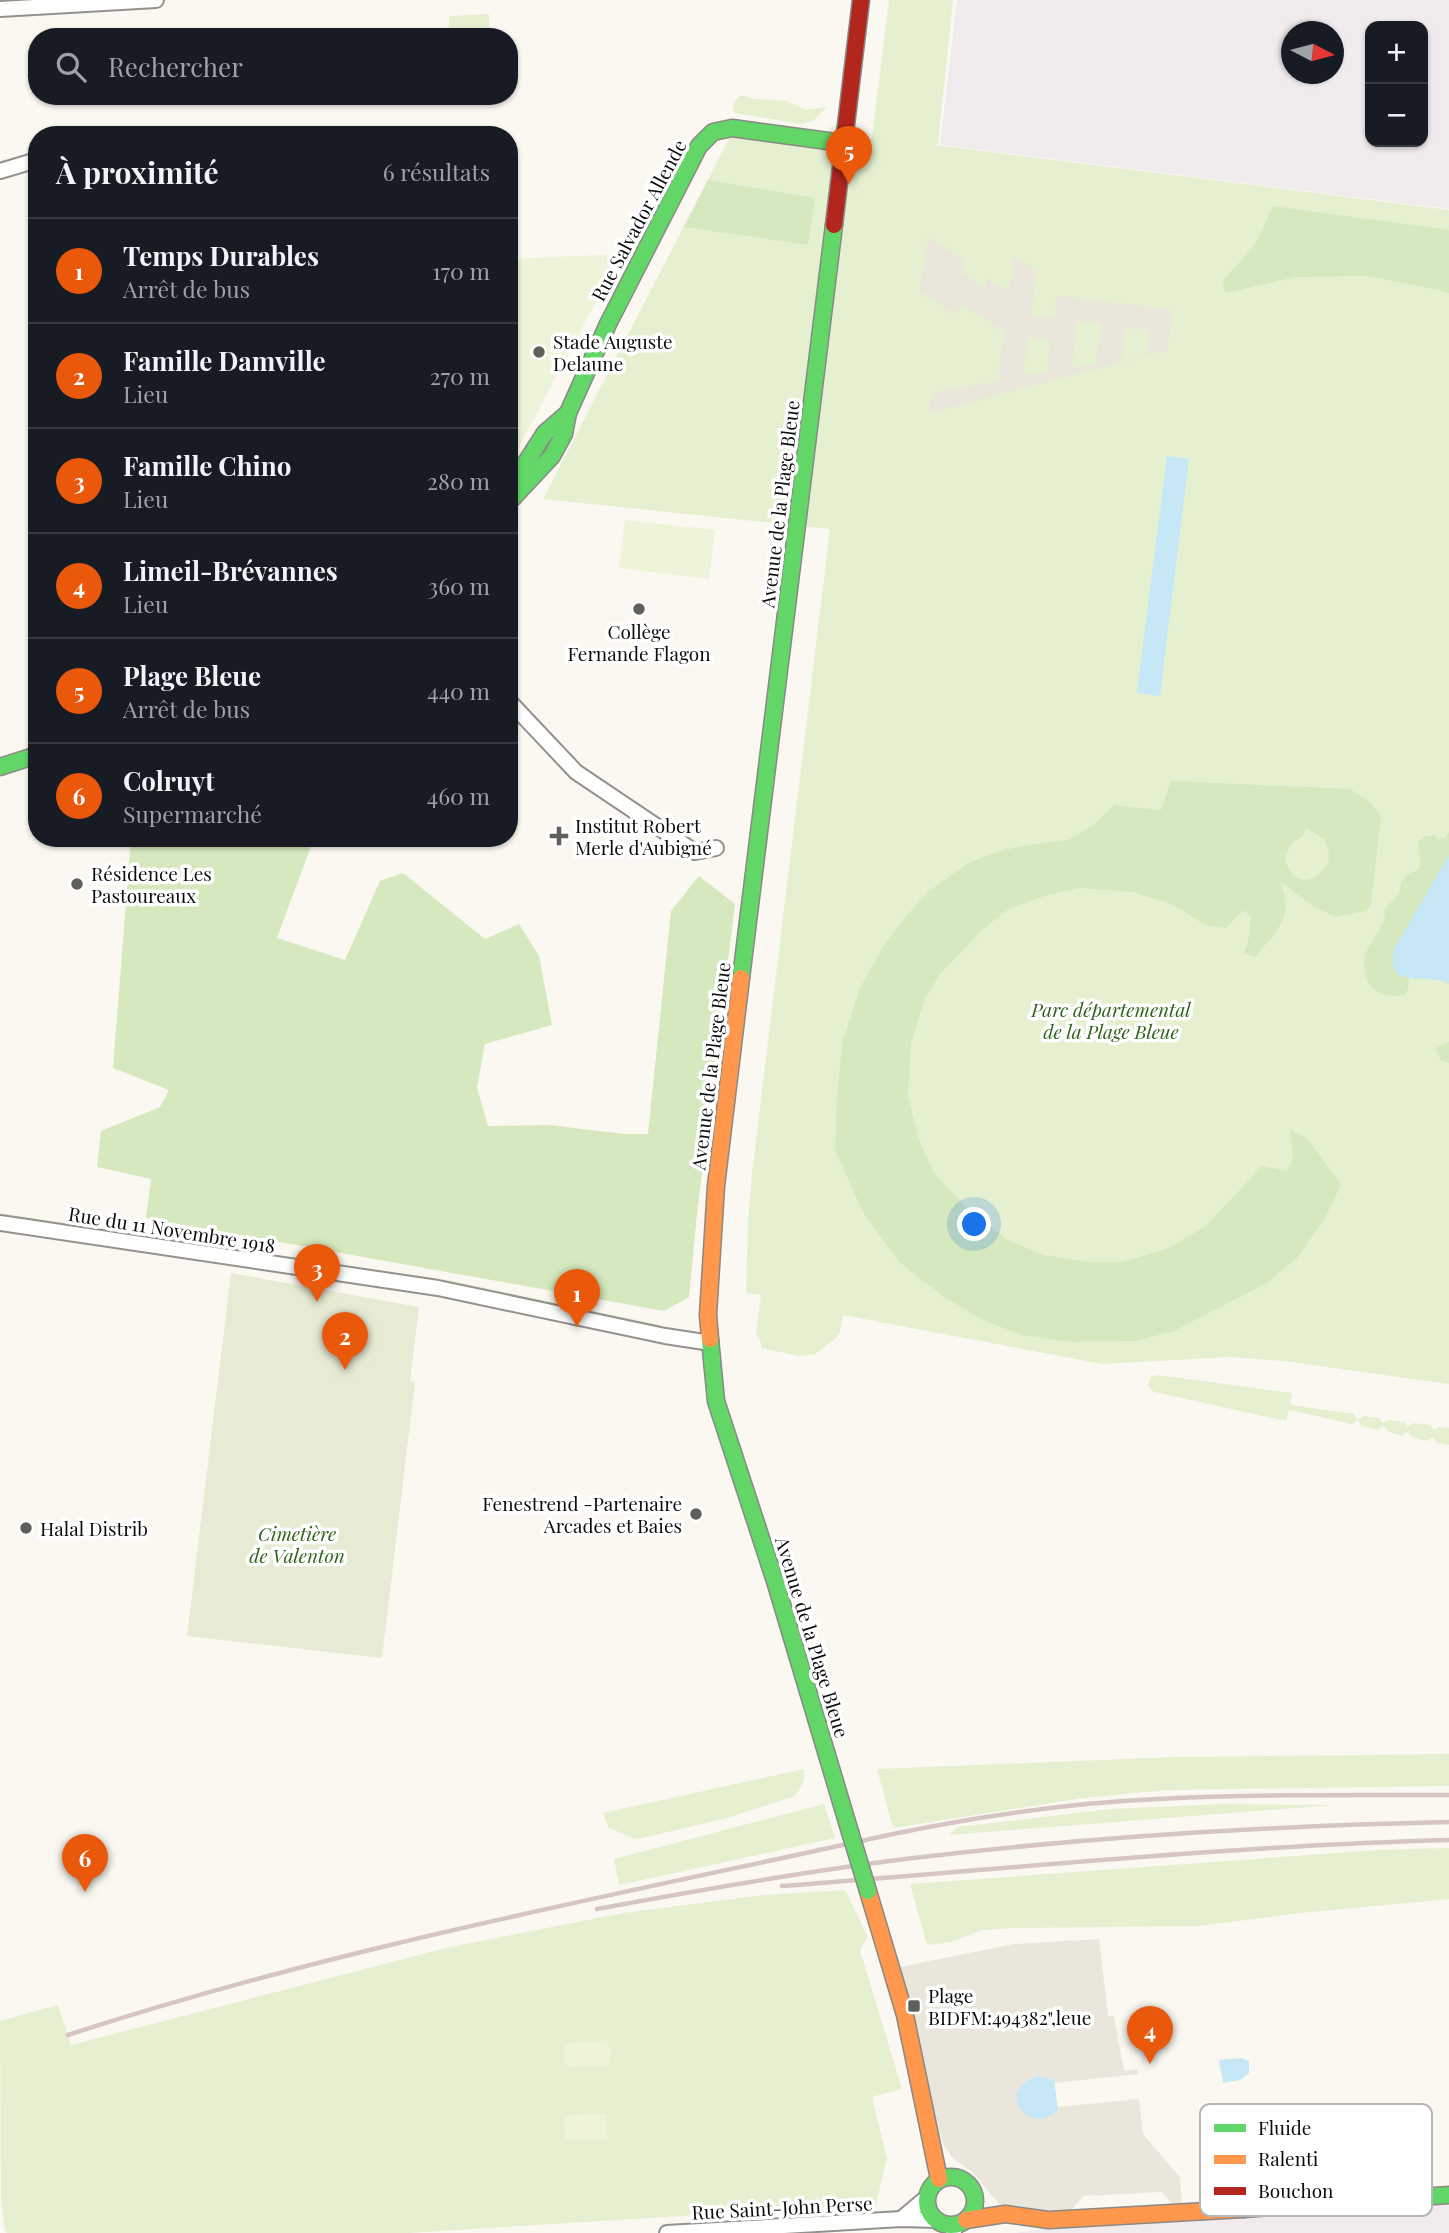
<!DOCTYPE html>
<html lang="fr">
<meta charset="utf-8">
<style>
:root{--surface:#171b24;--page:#20242c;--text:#f1f3f6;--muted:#9ea1a6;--line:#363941;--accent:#ea580c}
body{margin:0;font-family:"Playfair Display",serif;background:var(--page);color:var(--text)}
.controls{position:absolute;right:21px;top:21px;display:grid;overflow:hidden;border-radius:14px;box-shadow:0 2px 5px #0004}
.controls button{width:63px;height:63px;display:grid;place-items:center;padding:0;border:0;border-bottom:2px solid var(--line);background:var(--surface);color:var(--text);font:35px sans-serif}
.compass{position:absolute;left:1281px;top:21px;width:63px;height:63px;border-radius:50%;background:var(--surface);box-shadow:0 2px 5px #0004;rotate:96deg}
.you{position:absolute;left:975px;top:1225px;width:24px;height:24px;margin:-18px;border:5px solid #fff;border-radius:50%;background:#1a73e8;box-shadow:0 0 0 10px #1a73e833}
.badge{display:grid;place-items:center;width:46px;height:46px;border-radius:50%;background:var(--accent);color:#fff;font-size:23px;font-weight:700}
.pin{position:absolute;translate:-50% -58px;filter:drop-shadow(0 2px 4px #0008)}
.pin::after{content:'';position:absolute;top:37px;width:24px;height:21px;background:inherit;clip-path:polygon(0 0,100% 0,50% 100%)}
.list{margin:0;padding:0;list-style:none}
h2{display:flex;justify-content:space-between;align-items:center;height:91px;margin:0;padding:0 28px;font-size:30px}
h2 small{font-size:23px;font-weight:400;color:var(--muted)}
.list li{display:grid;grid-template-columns:46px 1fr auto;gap:21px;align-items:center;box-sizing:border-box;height:105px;padding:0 28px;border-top:2px solid var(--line)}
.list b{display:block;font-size:26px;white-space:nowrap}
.list p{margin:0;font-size:23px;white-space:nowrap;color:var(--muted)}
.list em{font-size:23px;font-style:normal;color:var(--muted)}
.icon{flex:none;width:38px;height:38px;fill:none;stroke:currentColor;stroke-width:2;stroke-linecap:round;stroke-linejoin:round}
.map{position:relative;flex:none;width:1449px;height:2233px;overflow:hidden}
.search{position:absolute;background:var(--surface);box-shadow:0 2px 5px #0004;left:28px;top:28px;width:490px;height:77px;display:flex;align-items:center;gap:18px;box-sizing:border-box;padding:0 24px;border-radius:28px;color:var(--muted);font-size:26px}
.panel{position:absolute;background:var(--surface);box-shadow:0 2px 5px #0004;left:28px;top:126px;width:490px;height:721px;border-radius:28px}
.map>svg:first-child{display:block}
.industrial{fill:#f1ebed;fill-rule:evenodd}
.green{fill:#e5f0d0}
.forest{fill:#d6e8bd;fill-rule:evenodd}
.cemetery{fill:#e7ebd4}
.pitch{fill:#eef4d9}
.plaza{fill:#eae6db;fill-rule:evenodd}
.water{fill:#c6e7f5}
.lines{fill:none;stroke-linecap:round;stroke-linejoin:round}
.street-casing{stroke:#93928f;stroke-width:18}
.fast-casing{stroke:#8a8985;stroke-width:19}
.slow-casing{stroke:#8a8985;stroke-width:19}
.jam-casing{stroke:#8a8985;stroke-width:19}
.street{stroke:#fefefd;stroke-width:14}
.fast{stroke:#63d668;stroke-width:16}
.slow{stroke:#ff974d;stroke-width:16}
.jam{stroke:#b3261e;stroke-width:16}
.rail{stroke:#d7c4c5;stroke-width:4.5}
.fast-bridge-casing{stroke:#8a8985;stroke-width:19;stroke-linecap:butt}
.fast-bridge{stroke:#63d668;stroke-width:16}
.poi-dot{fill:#5f5f5c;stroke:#fff;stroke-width:2.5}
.labels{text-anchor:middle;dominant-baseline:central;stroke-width:7;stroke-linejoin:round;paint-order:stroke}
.street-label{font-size:19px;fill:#0c0c0c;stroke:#fff}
.poi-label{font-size:19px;fill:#0c0c0c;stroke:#fff;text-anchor:start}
.park-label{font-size:19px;font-style:italic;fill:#2f641c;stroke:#fff}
.key{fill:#fff;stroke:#b6b6b6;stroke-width:2}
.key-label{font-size:19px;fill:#0c0c0c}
</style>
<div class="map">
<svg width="1449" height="2233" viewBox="0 0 1449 2233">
<rect width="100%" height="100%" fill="#faf8f0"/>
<g class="industrial">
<path d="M957 0H1449V209L940 145ZM1370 26H1423V142H1370ZM1292 32H1334V74H1292Z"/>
<path d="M1449 2197V2233H1016L1107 2218Z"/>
</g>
<g class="green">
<path d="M889 0H953L938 144 935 145 1449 210V1384L1283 1361 1230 1357 1102 1364 843 1315 840 1332 836 1338 815 1354 800 1356 761 1348V1343L756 1333 761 1295 746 1293 748 1222 752 1174 830 529 543 499 730 137 807 133 872 138Z"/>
<path d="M489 14V37H450L449 16Z"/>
<path d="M741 95 755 99 787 101 806 110 827 107 813 121 801 124 735 113 733 111 735 101Z"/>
<path d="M0 1213 273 1254 272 1260 0 1219Z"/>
<path d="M295 1258 433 1278 432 1284 294 1264Z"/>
<path d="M443 1279 661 1325 660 1330 442 1285Z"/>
<path d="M1157 1375 1292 1393 1290 1405 1354 1414 1358 1420 1364 1416 1379 1418 1383 1423 1389 1420 1405 1422 1408 1427 1414 1423 1431 1425 1434 1430 1439 1427 1449 1428V1445L1437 1443 1433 1437 1427 1441 1412 1437 1408 1432 1402 1436 1387 1431 1384 1426 1378 1430 1362 1426 1358 1420 1352 1424 1289 1410 1286 1421 1155 1392 1151 1390 1148 1384 1151 1377Z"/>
<path d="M1449 1754V1786L1168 1790 1083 1798 893 1828 877 1769 1174 1757Z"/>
<path d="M804 1769V1781L795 1796 727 1818 638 1839 632 1838 608 1827 603 1813Z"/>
<path d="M824 1804 835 1838 619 1885 614 1859Z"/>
<path d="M1222 1804 1334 1805 949 1835 958 1827 1111 1809Z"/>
<path d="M1449 1848V1899L1301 1913 1199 1926 1016 1928 982 1930 952 1942 927 1945 910 1884 1377 1850Z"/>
<path d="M845 1890 868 1937 860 1950 902 2089 872 2097 887 2158 876 2204 408 2233H7L5 2230 1 2201 0 2021 58 2005 71 2045 446 1948 623 1913 764 1895Z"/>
</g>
<g class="forest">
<path d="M708 180 815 198 808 245 684 227Z"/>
<path d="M1273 206 1449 230V293L1439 290 1368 276 1296 277 1225 293 1223 281 1256 243Z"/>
<path d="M1171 781 1350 789 1368 800 1381 817 1371 903 1366 911 1336 917 1314 907 1281 882C1282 887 1284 893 1285 898 1289 923 1269 940 1255 957L1244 953 1250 934V916L1243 910 1226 928 1205 925 1172 904 1132 892 1081 888 1047 895 1010 908 983 929 939 975 924 1001 911 1043 908 1096 918 1137 933 1172 964 1205 1006 1239 1043 1255 1089 1262H1122L1167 1249 1206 1226 1262 1166 1288 1171 1293 1158 1290 1130 1307 1138 1341 1185 1325 1218 1297 1258 1265 1284 1174 1331 1135 1341 1070 1342 1022 1335 983 1320 943 1296 899 1262 863 1212 835 1150 837 1100 842 1043 860 988 881 950 906 916 929 891 970 862 1004 850 1034 844 1068 840 1092 826 1115 805 1161 810ZM1306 828 1325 840C1326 845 1329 851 1329 857 1327 871 1308 887 1295 876 1291 873 1287 866 1285 861 1287 850 1290 841 1302 837Z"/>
<path d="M1449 832V855L1394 949 1393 964 1400 975 1407 977C1411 983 1408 989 1405 995 1396 997 1387 996 1378 992 1369 987 1369 984 1366 975 1357 942 1386 939 1385 909 1393 899 1401 896 1401 882L1410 873 1419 870 1420 859 1418 842 1425 836 1434 835 1438 839 1445 838Z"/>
<path d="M131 838H314L277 938 345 960 380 881 403 873 485 939 519 924 539 956 552 1025 485 1044 477 1087 488 1126 549 1125 624 1134H648L671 911 699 876 735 904 697 1214 689 1297 664 1311 146 1218 151 1179 97 1167 101 1131 160 1107 169 1090 113 1068Z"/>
<path d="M1449 1042V1063L1440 1060 1436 1048Z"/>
</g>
<path class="cemetery" d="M231 1273 419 1307 410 1381 415 1382 382 1658 187 1636Z"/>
<g class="pitch">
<path d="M621 254 518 449 509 444V259Z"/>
<path d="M625 520 715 530 709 579 619 568Z"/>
<path d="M606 2041 609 2048 611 2049V2057H609L608 2065 568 2067 564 2059 563 2051H565V2045L568 2043Z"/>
<path d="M606 2114 607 2140 565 2141 564 2115Z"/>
</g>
<g class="plaza">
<path d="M928 236 965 262 963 274 985 288 987 278 1009 293 1013 257 1036 270 1032 315 1053 317 1057 296 1173 310 1167 350 929 413 931 393 998 381 1004 331 960 304 957 316 920 291ZM1077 321 1101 324 1096 364 1072 368ZM1126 328 1149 330 1146 356 1121 360ZM1028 337 1051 340 1047 372 1023 375Z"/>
<path d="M1099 1939 1108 2016H1114L1124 2071 1137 2069 1138 2074 1054 2083 1057 2107 1139 2099 1143 2134 1180 2177 1182 2205 1175 2206 1161 2192 1083 2196 1070 2212 1007 2206 999 2204 972 2172 953 2158 944 2146 929 2093 916 2022 900 1967 1014 1944Z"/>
</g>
<g class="water">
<path d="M1167 456 1189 459 1160 696 1137 693Z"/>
<path d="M1449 855V984C1430 971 1383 993 1394 949Z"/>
<path d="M1241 2058 1249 2061V2073L1240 2080 1223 2083 1219 2060Z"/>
<path d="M1039 2076 1054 2080 1058 2110C1031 2138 991 2090 1039 2076Z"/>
</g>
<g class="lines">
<g class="street-casing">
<g id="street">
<path d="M0 9 156 0"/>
<path d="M0 171 37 160"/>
<path d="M509 701 576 772 695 852 716 848"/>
<path d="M0 1223 438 1288 665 1336 711 1343"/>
<path d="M901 2219 927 2197"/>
<path d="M667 2233 901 2219 937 2220"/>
<path d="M953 2233 957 2224"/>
</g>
</g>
<g class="fast-casing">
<g id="fast">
<path d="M509 482 525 464 545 433 568 413"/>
<path d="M509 502 552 456 564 434 568 413 608 324 699 146 713 132 732 128 843 143"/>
<path d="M0 767 37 755"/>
<path d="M741 978 834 225"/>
<path d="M710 1339 716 1401 775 1581 850 1832"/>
<circle cx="951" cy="2201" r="24"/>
<path d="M1243 2209 1449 2195"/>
</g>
</g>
<g class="slow-casing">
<g id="slow">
<path d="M710 1339 708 1315 716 1186 741 978"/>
<path d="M868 1891 905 2015 939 2179"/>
<path d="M966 2220 1005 2214 1049 2220 1243 2209"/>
</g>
</g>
<g class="jam-casing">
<path id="jam" d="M834 225 861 0"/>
</g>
<use href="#street" class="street"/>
<use href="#fast" class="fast"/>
<use href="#slow" class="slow"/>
<use href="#jam" class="jam"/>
<g class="rail">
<path d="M782 1886C1004 1869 1226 1846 1449 1840"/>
<path d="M597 1909C699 1890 802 1872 905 1859 1086 1837 1267 1826 1449 1822"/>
<path d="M68 2035C337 1947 617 1895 893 1834 980 1816 1068 1803 1157 1799 1254 1794 1352 1795 1449 1795"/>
</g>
<g class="fast-bridge-casing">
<path id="fast-bridge" d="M850 1832 868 1891"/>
</g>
<use href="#fast-bridge" class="fast-bridge"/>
</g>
<g class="poi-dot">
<circle cx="539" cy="352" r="7"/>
<circle cx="639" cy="609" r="7"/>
<path d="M555.5 825.5h7v7h7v7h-7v7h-7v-7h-7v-7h7z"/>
<circle cx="77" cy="884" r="7"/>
<circle cx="696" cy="1514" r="7"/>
<circle cx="26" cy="1528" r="7"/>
<rect x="907" y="1999" width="14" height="14" rx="3.5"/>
</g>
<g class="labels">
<g class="street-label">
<text transform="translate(638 220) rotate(-62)">Rue Salvador Allende</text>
<text transform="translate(779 504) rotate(-83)">Avenue de la Plage Bleue</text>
<text transform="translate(710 1066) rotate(-83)">Avenue de la Plage Bleue</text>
<text transform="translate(172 1229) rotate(9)">Rue du 11 Novembre 1918</text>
<text transform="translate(813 1637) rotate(73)">Avenue de la Plage Bleue</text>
<text transform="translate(782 2207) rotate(-3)">Rue Saint-John Perse</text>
</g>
<g class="poi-label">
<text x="553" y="341">Stade Auguste<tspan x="553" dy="22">Delaune</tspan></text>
<text x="639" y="631" text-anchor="middle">Collège<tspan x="639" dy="22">Fernande Flagon</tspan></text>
<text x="575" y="825">Institut Robert<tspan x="575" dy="22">Merle d'Aubigné</tspan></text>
<text x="91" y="873">Résidence Les<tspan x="91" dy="22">Pastoureaux</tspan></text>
<text x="682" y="1503" text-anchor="end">Fenestrend -Partenaire<tspan x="682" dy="22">Arcades et Baies</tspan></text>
<text x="40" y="1528">Halal Distrib</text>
<text x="928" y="1995">Plage<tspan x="928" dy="22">BIDFM:494382",leue</tspan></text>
</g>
<g class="park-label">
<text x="1111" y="1009">Parc départemental<tspan x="1111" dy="22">de la Plage Bleue</tspan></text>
<text x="297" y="1533">Cimetière<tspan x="297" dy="22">de Valenton</tspan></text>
</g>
</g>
<rect x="1200" y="2104" width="232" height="112" rx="10" class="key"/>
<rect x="1214" y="2124" width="32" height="8" fill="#63d668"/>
<rect x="1214" y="2155" width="32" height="9" fill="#ff974d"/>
<rect x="1214" y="2187" width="32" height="8" fill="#b3261e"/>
<g class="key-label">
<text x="1258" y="2135">Fluide</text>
<text x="1258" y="2166">Ralenti</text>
<text x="1258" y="2198">Bouchon</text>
</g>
</svg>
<div class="controls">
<button>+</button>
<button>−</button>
</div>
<svg class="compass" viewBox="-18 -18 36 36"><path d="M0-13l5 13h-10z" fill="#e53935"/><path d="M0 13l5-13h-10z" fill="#9ea1a6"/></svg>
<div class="you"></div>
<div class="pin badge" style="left:577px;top:1327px">1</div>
<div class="pin badge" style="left:345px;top:1370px">2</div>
<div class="pin badge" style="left:317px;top:1302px">3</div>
<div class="pin badge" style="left:1150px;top:2064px">4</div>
<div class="pin badge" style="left:849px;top:184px">5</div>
<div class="pin badge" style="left:85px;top:1892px">6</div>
<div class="search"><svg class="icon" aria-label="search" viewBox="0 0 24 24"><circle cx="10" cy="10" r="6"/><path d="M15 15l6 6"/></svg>Rechercher</div>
<section class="panel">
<h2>À proximité<small>6 résultats</small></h2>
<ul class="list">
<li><span class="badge">1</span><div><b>Temps Durables</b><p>Arrêt de bus</p></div><em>170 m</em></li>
<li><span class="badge">2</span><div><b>Famille Damville</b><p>Lieu</p></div><em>270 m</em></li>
<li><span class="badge">3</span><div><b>Famille Chino</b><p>Lieu</p></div><em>280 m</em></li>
<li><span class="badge">4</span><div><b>Limeil-Brévannes</b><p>Lieu</p></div><em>360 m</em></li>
<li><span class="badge">5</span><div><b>Plage Bleue</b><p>Arrêt de bus</p></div><em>440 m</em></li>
<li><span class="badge">6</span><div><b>Colruyt</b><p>Supermarché</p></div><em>460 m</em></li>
</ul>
</section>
</div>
